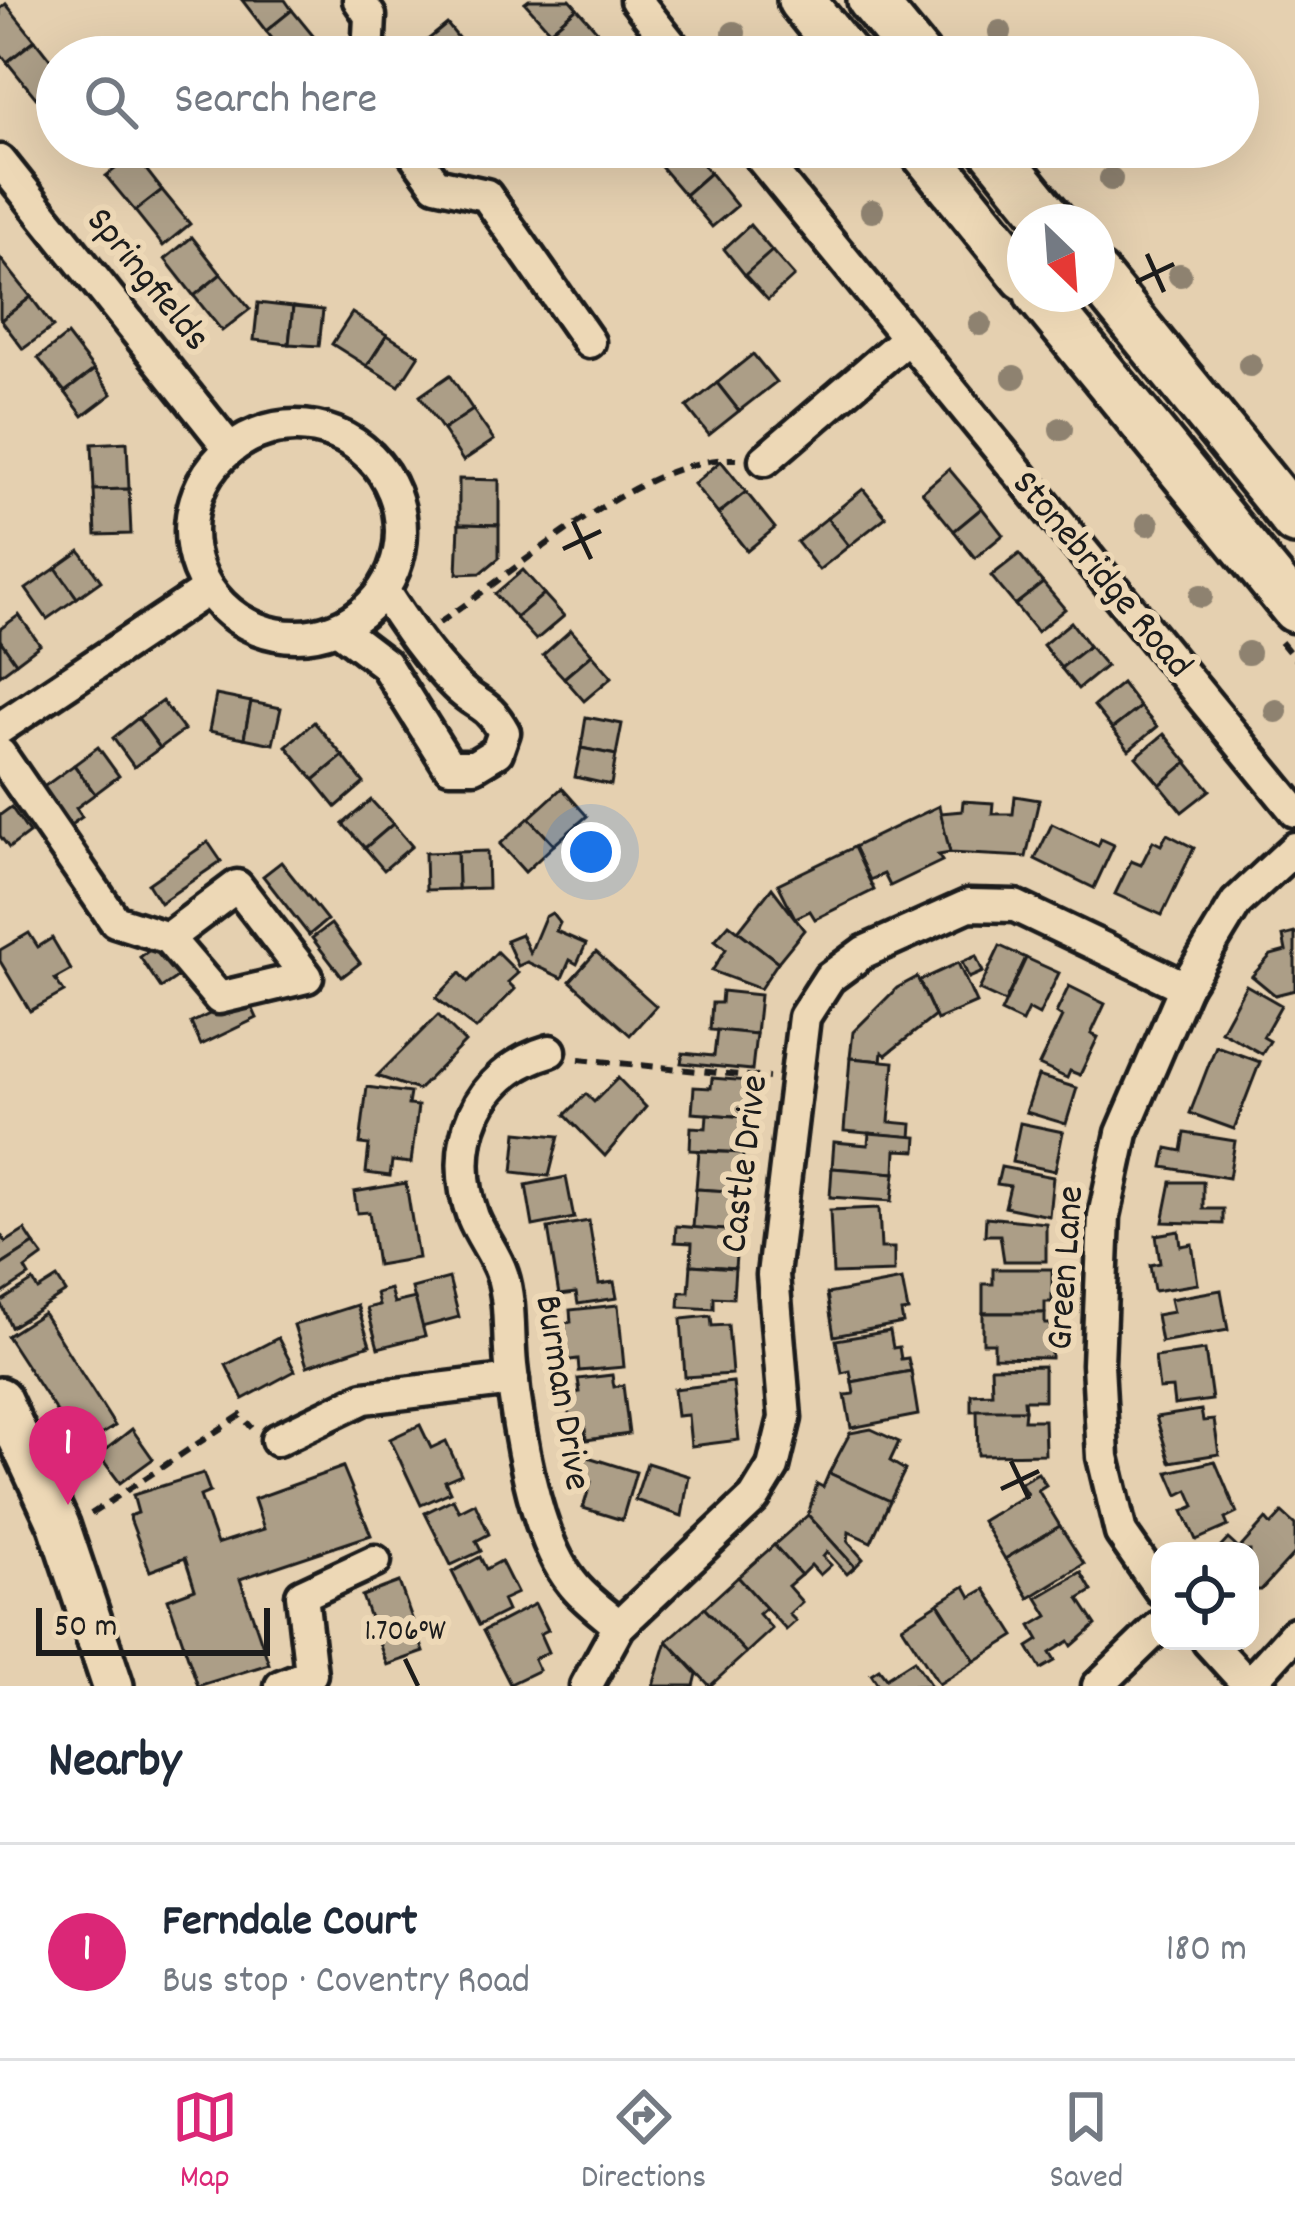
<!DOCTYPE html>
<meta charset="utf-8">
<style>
:root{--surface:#fff;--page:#f2f2f3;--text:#1f2937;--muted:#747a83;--line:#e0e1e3;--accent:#db2777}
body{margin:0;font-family:Dekko,sans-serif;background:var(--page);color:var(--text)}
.controls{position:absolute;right:36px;bottom:36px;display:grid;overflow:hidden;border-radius:24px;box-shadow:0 12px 48px #0002}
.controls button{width:108px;height:108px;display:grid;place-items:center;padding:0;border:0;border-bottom:3px solid var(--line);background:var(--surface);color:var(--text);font:60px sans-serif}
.compass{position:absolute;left:1007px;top:204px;width:108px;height:108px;border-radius:50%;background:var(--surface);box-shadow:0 12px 48px #0002;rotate:155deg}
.scale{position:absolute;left:36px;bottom:30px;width:234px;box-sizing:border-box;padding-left:12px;border:6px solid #1c1c1c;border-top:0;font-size:33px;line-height:42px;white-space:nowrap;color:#1c1c1c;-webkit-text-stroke:9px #edd8b6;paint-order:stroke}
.you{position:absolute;left:591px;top:852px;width:42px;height:42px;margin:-30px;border:9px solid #fff;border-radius:50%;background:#1a73e8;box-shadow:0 0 0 18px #1a73e833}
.badge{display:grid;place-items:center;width:78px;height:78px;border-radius:50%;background:var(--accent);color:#fff;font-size:39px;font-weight:700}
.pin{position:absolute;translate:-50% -99px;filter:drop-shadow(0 3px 6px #0008)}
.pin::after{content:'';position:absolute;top:63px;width:42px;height:36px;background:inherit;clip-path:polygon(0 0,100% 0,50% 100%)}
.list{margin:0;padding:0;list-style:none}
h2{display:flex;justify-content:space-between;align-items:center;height:156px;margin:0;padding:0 48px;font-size:51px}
h2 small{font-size:39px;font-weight:400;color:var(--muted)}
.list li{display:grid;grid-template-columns:78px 1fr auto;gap:36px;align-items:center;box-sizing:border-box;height:216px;padding:0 48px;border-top:3px solid var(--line)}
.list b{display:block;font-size:45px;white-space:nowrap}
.list p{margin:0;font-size:39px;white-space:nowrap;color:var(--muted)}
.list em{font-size:39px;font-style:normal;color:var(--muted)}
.icon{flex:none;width:66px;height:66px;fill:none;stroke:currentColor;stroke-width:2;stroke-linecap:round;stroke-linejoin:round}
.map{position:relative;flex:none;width:1295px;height:1686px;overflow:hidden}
.search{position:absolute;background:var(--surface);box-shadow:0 12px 48px #0002;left:36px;right:36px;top:36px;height:132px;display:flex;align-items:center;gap:30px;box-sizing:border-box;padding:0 42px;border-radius:66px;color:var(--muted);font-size:45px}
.sheet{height:372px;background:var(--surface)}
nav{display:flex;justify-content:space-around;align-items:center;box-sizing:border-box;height:168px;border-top:3px solid var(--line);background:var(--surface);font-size:33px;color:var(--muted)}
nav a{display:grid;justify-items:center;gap:6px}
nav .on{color:var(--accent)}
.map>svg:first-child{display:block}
.building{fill:#ac9e87;stroke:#1c1c1c;stroke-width:3}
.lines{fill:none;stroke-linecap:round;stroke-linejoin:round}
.minor-casing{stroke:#1c1c1c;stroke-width:39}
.major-casing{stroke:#1c1c1c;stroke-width:48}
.highway-casing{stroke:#1c1c1c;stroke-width:54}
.path{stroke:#1c1c1c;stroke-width:6;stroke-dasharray:12 9;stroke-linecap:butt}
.minor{stroke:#edd8b6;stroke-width:30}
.major{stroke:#edd8b6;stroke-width:39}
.highway{stroke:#edd8b6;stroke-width:45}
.tree{fill:#8e8270}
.ticks{fill:none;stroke:#1c1c1c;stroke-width:4.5}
.labels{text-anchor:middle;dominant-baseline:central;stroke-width:12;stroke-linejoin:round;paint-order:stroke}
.street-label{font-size:39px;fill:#1c1c1c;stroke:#edd8b6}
.ticks-label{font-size:30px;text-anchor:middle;fill:#1c1c1c;stroke:#edd8b6;stroke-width:12;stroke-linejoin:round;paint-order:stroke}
</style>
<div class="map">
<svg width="1295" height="1686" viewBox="0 0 1295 1686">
<rect width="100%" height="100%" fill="#e5d0b0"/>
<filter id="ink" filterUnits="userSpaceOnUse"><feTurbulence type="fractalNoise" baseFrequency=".00833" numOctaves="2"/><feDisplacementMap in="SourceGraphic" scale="24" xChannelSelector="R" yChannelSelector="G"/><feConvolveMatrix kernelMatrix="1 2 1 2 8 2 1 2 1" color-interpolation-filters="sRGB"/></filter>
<g filter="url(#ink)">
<g class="building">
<path d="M242 0H285L292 10 266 31Z"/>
<path d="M529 0H570L577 8 550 31 525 3Z"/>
<path d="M6 4 35 40 7 62 0 53V9Z"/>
<path d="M577 8 599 33 572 56 550 31Z"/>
<path d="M292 10 319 43 301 57H287L266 31Z"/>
<path d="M447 24 468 50 458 57H419L414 51Z"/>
<path d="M35 40 57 68V81L36 98 7 62Z"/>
<path d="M319 43 330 57H301Z"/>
<path d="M57 100V123L45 109Z"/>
<path d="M672 147H688L710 173 685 195 656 161Z"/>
<path d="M134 154 162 190 135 211 106 176Z"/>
<path d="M710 173 737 206 712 227 685 195Z"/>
<path d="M162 190 190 224 163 246 135 211Z"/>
<path d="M750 225 772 251 745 275 724 249Z"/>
<path d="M192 237 221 274 194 296 165 259Z"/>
<path d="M772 251 794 276 768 300 745 275Z"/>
<path d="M0 258 31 297 1 320 0 318Z"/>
<path d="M221 274 250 309 222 331 194 296Z"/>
<path d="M31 297 53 327 23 349 1 320Z"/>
<path d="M258 303 293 307 289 344 254 340Z"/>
<path d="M293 307 323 310 319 346 289 344Z"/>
<path d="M352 313 387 335 367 366 332 344Z"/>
<path d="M67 335 94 370 65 392 38 358Z"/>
<path d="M387 335 419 355 399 386 367 366Z"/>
<path d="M753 354 776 382 739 411 717 383Z"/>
<path d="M94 370 112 394 83 416 65 392Z"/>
<path d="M450 375 473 410 443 430 420 396Z"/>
<path d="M717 383 739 411 709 435 687 407Z"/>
<path d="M473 410 494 440 463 461 443 430Z"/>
<path d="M127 442 129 489 94 490 92 444Z"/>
<path d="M721 461 746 492 718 514 694 484Z"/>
<path d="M949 469 982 508 954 531 922 492Z"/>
<path d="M459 479 499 480V525L459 524Z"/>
<path d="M129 489 131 534 96 535 94 490Z"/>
<path d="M863 489 886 517 849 546 827 518Z"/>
<path d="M746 492 775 528 747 551 718 514Z"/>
<path d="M982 508 1003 535 975 558 954 531Z"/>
<path d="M827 518 849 546 819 570 797 542Z"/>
<path d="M459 524 499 525V558L481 573 457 574Z"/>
<path d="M80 551 101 581 77 598 56 568Z"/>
<path d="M1019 554 1043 583 1015 605 991 576Z"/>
<path d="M56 568 77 598 47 619 26 589Z"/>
<path d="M523 570 544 594 516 618 495 594Z"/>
<path d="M1043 583 1065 609 1037 632 1015 605Z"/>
<path d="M544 594 564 616 536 640 516 618Z"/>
<path d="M19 615 40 645 16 663 0 640V629Z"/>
<path d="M1071 622 1089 646 1061 668 1043 645Z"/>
<path d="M571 630 592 654 564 678 543 655Z"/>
<path d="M0 640 16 663 0 675Z"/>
<path d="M1089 646 1106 666 1078 689 1061 668Z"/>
<path d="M592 654 612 677 584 701 564 678Z"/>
<path d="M1122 683 1140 707 1112 729 1094 706Z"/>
<path d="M216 695 251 702 244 738 209 731Z"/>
<path d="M162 701 184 730 160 748 138 718Z"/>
<path d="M251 702 281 708 273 744 244 738Z"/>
<path d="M1140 707 1157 727 1129 750 1112 729Z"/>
<path d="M586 717 622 724 616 755 581 748Z"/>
<path d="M138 718 160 748 134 767 113 738Z"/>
<path d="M314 722 343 756 314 780 286 746Z"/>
<path d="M1164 734 1187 762 1160 785 1136 757Z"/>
<path d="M98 747 119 776 95 794 74 765Z"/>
<path d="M581 748 616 755 611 785 575 777Z"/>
<path d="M343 756 364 783 336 807 314 780Z"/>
<path d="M1187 762 1210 790 1182 812 1160 785Z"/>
<path d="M74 765 95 794 76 808 82 817 62 831 35 793Z"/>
<path d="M562 788 587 816 554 845 529 818Z"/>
<path d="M1015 796 1039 800 1026 857 950 853 940 813 962 811 963 801 993 803 992 814H1013Z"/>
<path d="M371 800 393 824 365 848 343 824Z"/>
<path d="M939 806 950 853 938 855 942 861 890 886 884 874 870 880 854 847Z"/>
<path d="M11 807 29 833 9 848 0 836V815Z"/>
<path d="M529 818 554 845 525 872 500 844Z"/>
<path d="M393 824 412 846 384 870 365 848Z"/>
<path d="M1052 824 1098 846 1101 839 1114 845 1094 888 1035 859Z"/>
<path d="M1167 834 1194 848 1162 915 1115 894 1131 861 1141 865 1153 841 1161 845Z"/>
<path d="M208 842 221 861 160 903 148 884Z"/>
<path d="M854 847 874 890 815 919 810 911 795 918 778 884Z"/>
<path d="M487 851 488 888 458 889 457 852Z"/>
<path d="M457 852 458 889 426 890 425 853Z"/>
<path d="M281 862 327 920 309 935 263 876Z"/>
<path d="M772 888 804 930 778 962 738 931Z"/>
<path d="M552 913 560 923 556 931 586 944 577 964 570 960 562 978 527 962 518 966 506 940 521 934 530 953 545 917Z"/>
<path d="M331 924 360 963 342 977 312 938Z"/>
<path d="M729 924 778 962 760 989 712 971 726 949 715 940Z"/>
<path d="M29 933 38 947 52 938 71 970 55 979 64 992 30 1011 0 961V950Z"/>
<path d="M1295 933V990L1275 995 1252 976 1271 955 1286 951 1283 936Z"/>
<path d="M158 944 180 975 161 988 140 957Z"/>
<path d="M1000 946 1026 958 1005 1002 979 990Z"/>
<path d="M497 952 518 973 508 982 515 989 476 1029 436 998 460 973 468 982Z"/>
<path d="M596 952 656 1006 630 1035 570 981Z"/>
<path d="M976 956 983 972 969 978 962 962Z"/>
<path d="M1026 958 1059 973 1039 1015 1028 1009 1022 1022 1001 1012Z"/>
<path d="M958 963 976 1003 937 1020 919 981Z"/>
<path d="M917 977 935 1016 886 1055 882 1052 881 1061 850 1058 853 1032 897 988Z"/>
<path d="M1246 985 1281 1005 1263 1037 1270 1041 1262 1054 1221 1031Z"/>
<path d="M1069 986 1105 1004 1091 1034 1098 1037 1080 1075 1070 1071 1067 1078 1039 1065 1062 1017 1056 1013Z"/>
<path d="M722 991 760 995 756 1034 710 1030 712 1003H721Z"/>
<path d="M247 996 257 1018 201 1045 191 1023Z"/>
<path d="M438 1015 465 1042 418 1090 377 1076Z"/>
<path d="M717 1030 756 1034 752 1070 681 1063 683 1053 714 1056Z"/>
<path d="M1216 1046 1260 1062 1234 1129 1190 1113Z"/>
<path d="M850 1058 894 1062 889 1122 912 1124 911 1137 844 1131Z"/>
<path d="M1038 1076 1077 1088 1066 1124 1026 1112Z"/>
<path d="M618 1078 646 1107 605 1156 565 1115 586 1094 594 1102Z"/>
<path d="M712 1078 749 1081 746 1117 692 1113 694 1087 711 1088Z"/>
<path d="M367 1087 410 1093 408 1105 418 1106 411 1163 392 1161 390 1176 366 1173 369 1145 360 1144Z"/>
<path d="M707 1114 746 1117 743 1153 690 1150 691 1127 706 1128Z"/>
<path d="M1020 1123 1063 1132 1055 1171 1012 1162Z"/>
<path d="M517 1132 559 1136 549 1176 513 1172Z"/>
<path d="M869 1133 917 1137 916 1151 896 1150 895 1173 832 1168 834 1142 868 1145Z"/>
<path d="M1185 1133 1235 1141 1229 1178 1163 1167 1167 1148 1182 1151Z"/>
<path d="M699 1151 743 1153 740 1192 696 1189Z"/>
<path d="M1001 1167 1053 1177 1049 1216 1005 1207 1010 1186 997 1184Z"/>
<path d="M832 1168 895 1173 892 1201 830 1197Z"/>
<path d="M566 1177 574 1218 533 1226 526 1185Z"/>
<path d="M1171 1182H1203V1209H1223V1224L1163 1222Z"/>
<path d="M406 1183 418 1258 377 1265 369 1212 357 1213 354 1192Z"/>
<path d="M696 1189 745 1192 738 1231 693 1228Z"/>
<path d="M879 1208 881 1248H894V1272L833 1274 830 1210Z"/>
<path d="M986 1217 1046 1223V1261H1004L1000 1235H985Z"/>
<path d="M589 1221 599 1284 614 1282 617 1298 578 1304 576 1293 559 1295 548 1228Z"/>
<path d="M676 1226 738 1231 735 1268 691 1265 692 1243 675 1242Z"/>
<path d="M25 1230 34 1244 0 1266V1234L6 1242Z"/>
<path d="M1179 1231 1181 1246 1192 1244 1198 1284 1154 1291 1150 1265 1160 1263 1156 1235Z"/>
<path d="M34 1244 43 1256 25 1269 29 1276 0 1295V1266Z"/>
<path d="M691 1265 735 1268 733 1298 714 1297V1309L679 1307 680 1292H689Z"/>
<path d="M993 1269H1052V1302H1045V1313H983V1284H993Z"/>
<path d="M57 1278 66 1292 11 1327 0 1302 33 1281 38 1290Z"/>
<path d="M449 1278 459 1317 422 1327 412 1288Z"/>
<path d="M902 1280 908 1311 901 1312 903 1323 834 1336 827 1294Z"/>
<path d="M390 1289 394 1303 415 1298 425 1336 378 1348 367 1308 379 1305 376 1293Z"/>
<path d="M1221 1290 1228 1330 1161 1342 1156 1315 1173 1312 1170 1299Z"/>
<path d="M357 1305 370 1345 307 1366 294 1325Z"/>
<path d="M618 1305 624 1367 579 1371 578 1359 562 1361 558 1324 571 1322 570 1310Z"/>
<path d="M43 1313 115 1426 80 1448 7 1336Z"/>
<path d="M983 1313H1045V1324H1051V1358L994 1357V1343H983Z"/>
<path d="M711 1316 712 1326 728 1325 732 1374 685 1377 681 1319Z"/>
<path d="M890 1331 893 1348 899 1347 901 1359 908 1358 911 1371 852 1382 850 1371 842 1373 836 1340Z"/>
<path d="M278 1338 295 1371 243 1399 226 1365Z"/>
<path d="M1205 1350 1212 1400 1174 1405 1172 1388 1159 1389 1155 1357Z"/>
<path d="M1044 1366V1400H1024L1025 1410 971 1411V1394L992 1393 991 1367Z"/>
<path d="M911 1371 918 1415 851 1428 845 1395 854 1394 852 1382Z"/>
<path d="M612 1375 614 1387 623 1385 629 1434 586 1440 585 1428 571 1430 567 1394 580 1392 578 1379Z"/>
<path d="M733 1382 739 1440 691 1446 688 1415 677 1416 674 1389Z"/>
<path d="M977 1410H1025L1024 1420H1044L1045 1454 978 1455Z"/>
<path d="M1201 1410 1203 1421 1214 1420 1219 1454 1170 1462 1156 1417Z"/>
<path d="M420 1425 431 1448 446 1441 461 1474 445 1481 450 1492 421 1505 390 1439Z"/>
<path d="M132 1429 153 1459 120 1483 99 1455Z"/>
<path d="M871 1429 899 1442 890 1461 905 1470 890 1501 829 1473 850 1433Z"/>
<path d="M585 1456 636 1472 622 1520 583 1508 591 1482 578 1477Z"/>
<path d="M1215 1461 1237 1513 1225 1519 1228 1526 1196 1540 1183 1511 1195 1506 1188 1490 1178 1495 1168 1472Z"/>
<path d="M647 1463 689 1476 682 1516 635 1500Z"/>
<path d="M343 1467 371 1535 240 1579 269 1664 198 1686 168 1599 195 1589 185 1558 150 1571 129 1516 138 1513 133 1495 203 1473 210 1492 200 1496 217 1544 264 1529 254 1499Z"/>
<path d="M829 1473 890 1501 871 1542 849 1532 848 1542 863 1559 855 1567 808 1515 817 1484 823 1487Z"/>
<path d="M1038 1473 1046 1485 1038 1490 1060 1526 1005 1559 982 1521 1027 1494 1020 1483Z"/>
<path d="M453 1499 459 1511 475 1503 489 1534 476 1541 481 1551 451 1565 425 1513Z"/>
<path d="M1282 1513 1295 1525V1553L1261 1590H1250V1551H1217L1228 1539 1239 1549 1266 1519 1271 1525Z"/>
<path d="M808 1515 855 1567 847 1574 827 1552 823 1557 831 1565 820 1575 811 1565 801 1575 774 1545Z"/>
<path d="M1060 1526 1084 1564 1029 1598 1005 1559Z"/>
<path d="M774 1545 801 1575 788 1586 802 1602 789 1614 796 1621 786 1630 738 1577Z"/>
<path d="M480 1557 486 1569 501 1561 517 1593 502 1600 507 1611 479 1625 452 1572Z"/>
<path d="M1081 1572 1092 1591 1079 1599 1096 1625 1072 1646 1069 1641 1050 1653 1055 1661 1041 1669 1028 1647 1039 1640 1031 1626 1048 1616 1037 1598Z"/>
<path d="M738 1577 766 1608 759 1614 772 1629 746 1653 704 1608Z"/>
<path d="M399 1582 424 1652 387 1665 362 1596Z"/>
<path d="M965 1586 971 1597 985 1589 1015 1636 975 1661 938 1603Z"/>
<path d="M938 1603 975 1661 939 1684 902 1626Z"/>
<path d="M535 1604 548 1630 540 1634 548 1652 534 1659 539 1670 510 1684 483 1631Z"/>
<path d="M704 1608 746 1653 710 1686 667 1641Z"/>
<path d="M667 1641 697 1674 694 1686H653Z"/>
<path d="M914 1660 931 1686H879L871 1674 879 1669 886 1678Z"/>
</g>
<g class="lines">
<g class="minor-casing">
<g id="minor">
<path d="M359 0 370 16 368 57"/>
<path d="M636 0 681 57"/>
<path d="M409 147 436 184 486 195 589 342"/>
<path d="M752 147 1295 811"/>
<path d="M0 161 230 449"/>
<circle cx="296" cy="531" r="105"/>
<path d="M765 460 905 340"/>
<path d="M339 629 385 664 449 766H474L497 752 504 732C486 700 478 708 456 686 428 658 406 626 384 592"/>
<path d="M0 728 207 590"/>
<path d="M0 754 115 921 168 938 219 998 307 977 237 886 168 938"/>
<path d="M550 1051C475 1073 447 1145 473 1217 481 1237 496 1255 502 1274 511 1301 508 1336 511 1365 517 1424 534 1537 572 1583 584 1599 603 1612 619 1626"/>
<path d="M277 1440 364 1398 513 1380"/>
<path d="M1160 1589 1121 1533 1103 1457 1098 1364 1104 1216 1122 1133 1185 987 1236 903 1295 848"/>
<path d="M1208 1641 1249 1686"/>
<path d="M1248 1685 1295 1633"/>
<path d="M281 1686 311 1674 302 1595 375 1561"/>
<path d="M586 1686 619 1626 754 1498 773 1467 785 1418 773 1275 804 1017 829 978 864 952 969 905 1015 906 1185 987"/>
<path d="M1098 1686 1160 1626"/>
</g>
</g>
<g class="major-casing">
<path id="major" d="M0 1398 59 1525 113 1686"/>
</g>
<g class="highway-casing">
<g id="highway">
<path d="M801 0 847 57"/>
<path d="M871 0 918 57"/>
<path d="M920 147 1025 277"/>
<path d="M991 147 1052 222"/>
<path d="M1097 277 1295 521"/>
<path d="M1038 294 1295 609"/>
</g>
</g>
<g class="path">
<path d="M439 623C517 571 643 455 737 459"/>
<path d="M1281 642 1295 659"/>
<path d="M579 1059 769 1078"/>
<path d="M91 1514 241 1415 252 1428"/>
</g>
<use href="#minor" class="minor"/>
<use href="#major" class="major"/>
<use href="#highway" class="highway"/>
</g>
<g class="tree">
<circle cx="1000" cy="32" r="12"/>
<circle cx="734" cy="33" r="12"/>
<circle cx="1111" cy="179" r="12"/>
<circle cx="872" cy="211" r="12"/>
<circle cx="1180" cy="275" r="12"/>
<circle cx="980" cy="324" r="12"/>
<circle cx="1250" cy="365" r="12"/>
<circle cx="1014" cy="377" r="12"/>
<circle cx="1061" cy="429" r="12"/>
<circle cx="1148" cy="524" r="12"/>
<circle cx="1201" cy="596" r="12"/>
<circle cx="1248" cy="653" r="12"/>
<circle cx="1276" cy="711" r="12"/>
</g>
</g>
<path class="ticks" d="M1147 254 1164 292M1136 282 1174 264M573 521 591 559M563 549 601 531M1011 1461 1029 1499M1001 1489 1039 1471M405 1659 418 1686"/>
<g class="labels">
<g class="street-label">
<text transform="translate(146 281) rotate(51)">Springfields</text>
<text transform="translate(1100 576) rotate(50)">Stonebridge Road</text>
<text transform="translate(747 1164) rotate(-83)">Castle Drive</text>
<text transform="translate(1068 1268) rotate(-86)">Green Lane</text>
<text transform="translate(560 1393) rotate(81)">Burman Drive</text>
</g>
</g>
<g class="ticks-label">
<text x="405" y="1639">1.706°W</text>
</g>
</svg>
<div class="controls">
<button><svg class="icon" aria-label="locate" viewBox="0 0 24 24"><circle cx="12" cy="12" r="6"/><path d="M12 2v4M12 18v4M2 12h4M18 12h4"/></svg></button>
</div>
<svg class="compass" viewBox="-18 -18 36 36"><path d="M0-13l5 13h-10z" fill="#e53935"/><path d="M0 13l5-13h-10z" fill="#747a83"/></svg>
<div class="scale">50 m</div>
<div class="you"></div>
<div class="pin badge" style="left:68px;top:1505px">1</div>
<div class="search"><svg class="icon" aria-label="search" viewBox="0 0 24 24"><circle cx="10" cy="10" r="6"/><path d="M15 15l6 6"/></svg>Search here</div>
</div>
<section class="sheet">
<h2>Nearby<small></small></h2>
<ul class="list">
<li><span class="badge">1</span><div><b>Ferndale Court</b><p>Bus stop · Coventry Road</p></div><em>180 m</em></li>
</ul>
</section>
<nav>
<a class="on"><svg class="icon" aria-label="map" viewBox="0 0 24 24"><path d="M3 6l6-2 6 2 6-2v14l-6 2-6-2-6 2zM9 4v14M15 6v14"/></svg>Map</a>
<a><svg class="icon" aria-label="directions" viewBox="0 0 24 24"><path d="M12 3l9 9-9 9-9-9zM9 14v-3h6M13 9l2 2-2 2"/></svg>Directions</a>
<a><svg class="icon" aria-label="saved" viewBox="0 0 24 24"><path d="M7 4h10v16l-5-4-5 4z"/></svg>Saved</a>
</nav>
